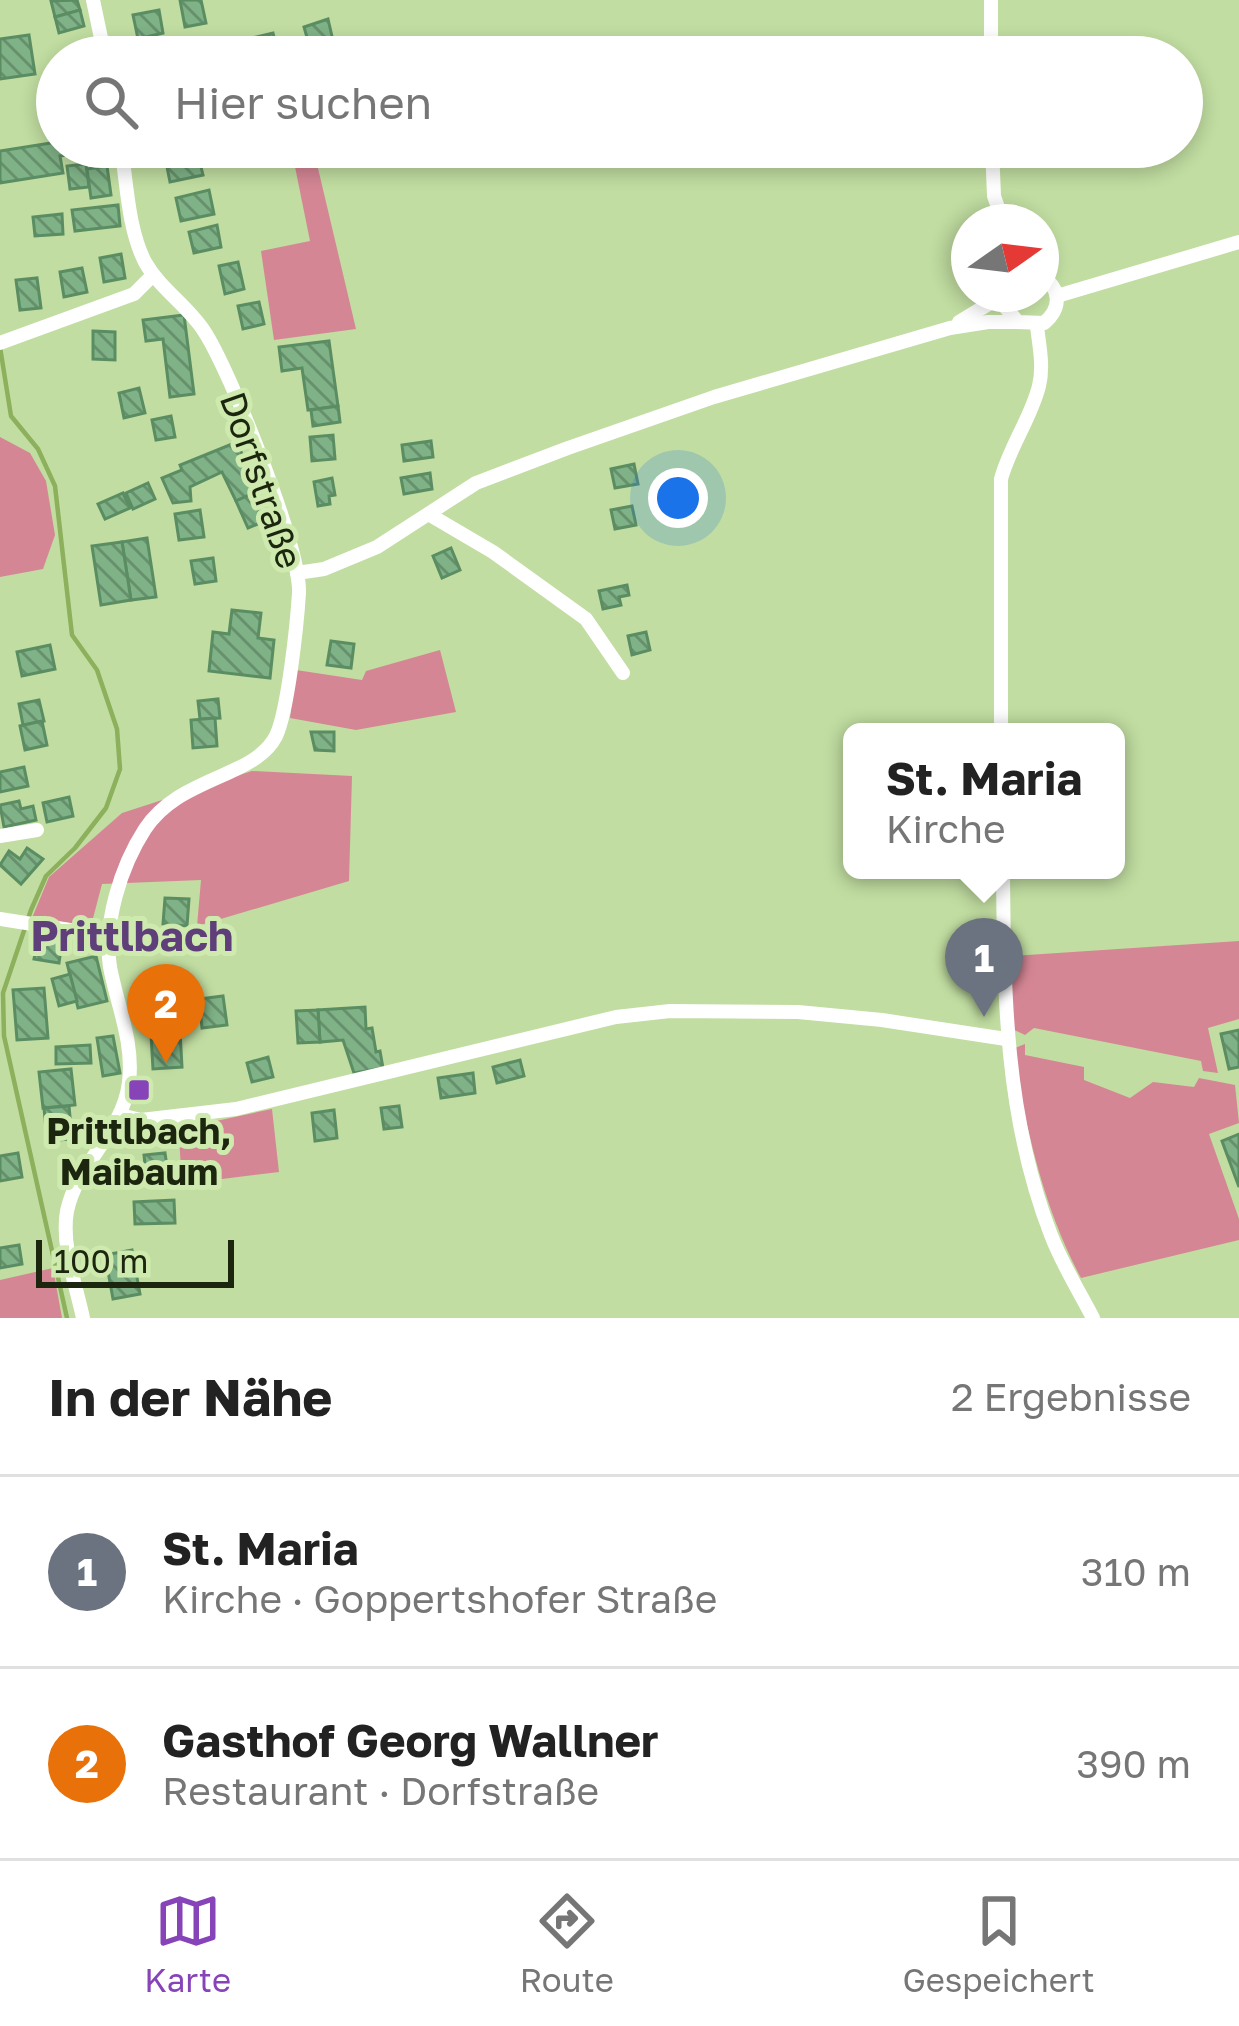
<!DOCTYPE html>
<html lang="de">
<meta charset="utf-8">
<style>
:root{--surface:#fff;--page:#f2f2f2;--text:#222;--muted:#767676;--line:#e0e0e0;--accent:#8744b8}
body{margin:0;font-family:"Golos Text",sans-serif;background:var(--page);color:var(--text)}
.compass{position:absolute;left:951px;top:204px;width:108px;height:108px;border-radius:50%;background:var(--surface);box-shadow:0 6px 18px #0003;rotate:76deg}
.scale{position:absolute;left:36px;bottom:30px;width:198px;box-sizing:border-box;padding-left:12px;border:6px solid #1c260f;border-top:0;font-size:33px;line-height:42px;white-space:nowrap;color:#1c260f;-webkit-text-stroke:9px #ceeaae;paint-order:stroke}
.you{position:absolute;left:678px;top:498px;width:42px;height:42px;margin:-30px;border:9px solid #fff;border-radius:50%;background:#1a73e8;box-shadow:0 0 0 18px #1a73e833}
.badge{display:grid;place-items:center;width:78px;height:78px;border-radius:50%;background:var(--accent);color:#fff;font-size:39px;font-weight:700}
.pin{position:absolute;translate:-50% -99px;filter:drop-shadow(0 3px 6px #0008)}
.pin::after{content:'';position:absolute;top:63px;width:42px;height:36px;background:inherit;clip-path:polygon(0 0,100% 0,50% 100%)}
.popup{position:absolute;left:843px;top:723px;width:282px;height:156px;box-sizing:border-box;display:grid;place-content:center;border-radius:18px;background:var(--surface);filter:drop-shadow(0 3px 9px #0005);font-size:39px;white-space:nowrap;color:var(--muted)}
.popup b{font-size:45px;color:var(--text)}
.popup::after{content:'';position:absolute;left:50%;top:100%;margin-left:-24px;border:24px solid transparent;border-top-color:var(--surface)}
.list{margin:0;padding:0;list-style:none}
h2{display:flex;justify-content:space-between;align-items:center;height:156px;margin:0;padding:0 48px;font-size:51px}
h2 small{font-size:39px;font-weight:400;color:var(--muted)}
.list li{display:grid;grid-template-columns:78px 1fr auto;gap:36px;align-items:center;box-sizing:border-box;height:192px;padding:0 48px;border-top:3px solid var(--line)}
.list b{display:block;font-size:45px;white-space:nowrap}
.list p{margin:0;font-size:39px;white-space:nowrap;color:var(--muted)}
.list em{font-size:39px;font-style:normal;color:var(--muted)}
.icon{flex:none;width:66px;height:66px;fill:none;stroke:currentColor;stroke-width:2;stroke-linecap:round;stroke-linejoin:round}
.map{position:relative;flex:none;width:1239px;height:1318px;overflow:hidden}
.search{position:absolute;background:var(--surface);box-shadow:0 6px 18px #0003;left:36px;right:36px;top:36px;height:132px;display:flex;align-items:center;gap:30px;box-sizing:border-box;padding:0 42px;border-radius:66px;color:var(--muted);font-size:45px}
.sheet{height:540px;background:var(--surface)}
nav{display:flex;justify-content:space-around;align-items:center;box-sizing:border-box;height:168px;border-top:3px solid var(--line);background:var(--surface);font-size:33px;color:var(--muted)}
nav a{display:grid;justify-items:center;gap:6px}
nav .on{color:var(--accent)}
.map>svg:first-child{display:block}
.green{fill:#d58695}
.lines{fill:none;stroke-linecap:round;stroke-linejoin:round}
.stream{stroke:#8cb05b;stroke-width:4.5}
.building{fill:url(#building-back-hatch);stroke:#5b8d63;stroke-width:3}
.street{stroke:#fff;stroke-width:14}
.poi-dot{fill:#8744b8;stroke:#ceeaae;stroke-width:4.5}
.labels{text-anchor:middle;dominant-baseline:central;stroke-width:10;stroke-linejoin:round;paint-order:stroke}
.street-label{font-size:36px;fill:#1c260f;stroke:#ceeaae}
.poi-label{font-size:36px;font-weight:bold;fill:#1c260f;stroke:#ceeaae}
.quarter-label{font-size:42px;font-weight:bold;fill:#5f3f7a;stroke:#ceeaae}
</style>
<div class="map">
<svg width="1239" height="1318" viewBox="0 0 1239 1318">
<defs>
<pattern id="building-back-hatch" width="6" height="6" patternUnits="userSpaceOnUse" patternTransform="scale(3)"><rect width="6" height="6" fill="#7fb286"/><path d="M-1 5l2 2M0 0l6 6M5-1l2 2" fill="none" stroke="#67916c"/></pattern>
</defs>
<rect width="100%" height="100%" fill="#c1dda1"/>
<g class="green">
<path d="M291 147H313L356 329 274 340 261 251 310 241Z"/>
<path d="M0 437 30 453 46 481 55 535 43 569 0 577Z"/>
<path d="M440 650 456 712 356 730 290 718 296 670 362 680 366 671Z"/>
<path d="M252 771 352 776 349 881 197 926 201 880 102 884 91 926 32 918 49 877 122 813Z"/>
<path d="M1239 941V1019L1208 1028 1218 1073 1203 1071 1201 1061 1034 1028 1025 1035 1012 1029 1011 956Z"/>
<path d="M1025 1044V1055L1084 1067V1080L1130 1098 1153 1082 1194 1087 1199 1078 1235 1085 1239 1123 1209 1134 1239 1219V1240L1081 1278C1042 1205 1027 1130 1012 1049Z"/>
<path d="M272 1109 279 1172 182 1184 179 1137 216 1132V1121Z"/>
<path d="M53 1268 62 1318H0V1280Z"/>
</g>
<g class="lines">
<path class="stream" d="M0 347 11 416 38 449 55 486 72 635 97 670 117 729 120 769 106 808 75 848 46 876 31 910 3 993 4 1036 67 1318"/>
</g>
<g class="building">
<path d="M77 0 80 10 55 17 51 1Z"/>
<path d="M180 0H201L206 23 185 27Z"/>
<path d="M80 10 84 26 59 33 55 17Z"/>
<path d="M159 10 163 33 138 39 133 15Z"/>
<path d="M328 19 334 45 310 48 304 27Z"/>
<path d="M273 33 279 57H257L252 38Z"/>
<path d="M29 35 35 74 0 79V39Z"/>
<path d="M207 41 211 57H182L179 47Z"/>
<path d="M57 142V147H66L68 155 60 156 63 173 0 183V151Z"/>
<path d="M198 155 203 175 170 182 166 162Z"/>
<path d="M86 164 89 187 70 189 67 166Z"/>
<path d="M107 166 111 195 91 198 87 169Z"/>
<path d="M209 190 214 214 181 221 176 198Z"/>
<path d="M118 205 120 226 75 231 72 210Z"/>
<path d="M62 214 63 234 35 236 33 217Z"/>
<path d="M217 225 221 247 194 253 189 232Z"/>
<path d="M121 254 125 278 104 282 100 258Z"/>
<path d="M238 262 244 289 225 294 219 266Z"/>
<path d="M82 268 87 292 64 297 60 272Z"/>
<path d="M37 278 41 308 20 310 16 280Z"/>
<path d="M259 302 264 324 243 329 238 306Z"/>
<path d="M184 315 194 394 170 397 163 339 146 341 143 320Z"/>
<path d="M93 331 115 332V360L93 359Z"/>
<path d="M329 341 338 406 308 410 302 368 282 371 279 347Z"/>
<path d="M139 388 145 413 124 418 119 393Z"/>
<path d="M338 406 340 422 313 426 311 410Z"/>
<path d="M171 416 175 437 156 440 152 420Z"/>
<path d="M333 435 335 459 312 461 310 437Z"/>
<path d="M431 441 433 457 404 461 402 445Z"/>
<path d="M237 442 249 471 254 469 261 484 256 487 258 491 236 501 222 472 190 487 191 501 173 503 162 478 182 470 180 465Z"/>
<path d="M634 464 638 484 615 488 611 469Z"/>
<path d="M430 473 432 489 404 494 401 478Z"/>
<path d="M332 478 335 495 329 496 330 504 318 506 314 482Z"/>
<path d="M148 483 155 499 133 509 126 493Z"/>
<path d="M258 491 270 519 248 528 236 501Z"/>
<path d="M123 493 130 508 105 519 98 504Z"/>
<path d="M632 506 636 525 615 529 611 510Z"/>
<path d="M200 510 204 537 179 540 175 514Z"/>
<path d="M147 538 156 597 131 600 122 542Z"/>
<path d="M122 542 131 600 101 605 92 546Z"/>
<path d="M451 548 460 570 442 578 433 556Z"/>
<path d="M213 558 216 581 195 584 191 561Z"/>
<path d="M627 585 629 595 619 597 621 605 603 609 599 591Z"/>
<path d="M232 610 261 613 258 638 274 640 270 678 209 671 213 632 229 634Z"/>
<path d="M646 632 650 650 632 655 628 636Z"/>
<path d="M331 641 354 644 351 668 327 665Z"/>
<path d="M50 645 55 669 22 676 17 652Z"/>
<path d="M218 699 220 718 200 719 198 701Z"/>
<path d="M39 700 44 721 23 725 19 704Z"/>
<path d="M215 718 217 746 193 748 191 720Z"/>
<path d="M42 721 47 745 25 750 20 726Z"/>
<path d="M311 732H334V751L315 750Z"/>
<path d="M24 767 28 786 0 792V772Z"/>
<path d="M69 797 73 816 47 822 43 803Z"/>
<path d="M19 801 21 809 33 806 36 820 4 827 0 805Z"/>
<path d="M27 848 43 859 21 884 0 865 9 851 20 859Z"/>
<path d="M165 898 189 899 187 926 163 924Z"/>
<path d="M38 938 62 942 59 963 34 959Z"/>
<path d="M96 956 107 1001 78 1008 67 963Z"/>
<path d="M179 973 182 1006 155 1008 152 976Z"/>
<path d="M70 974 77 1001 59 1006 52 979Z"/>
<path d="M44 988 48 1038 17 1040 13 990Z"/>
<path d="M223 996 227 1025 202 1028 199 999Z"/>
<path d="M365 1007 366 1029 372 1028 376 1052 380 1051 383 1068 354 1073 343 1040 320 1042 318 1010Z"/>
<path d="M318 1010 320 1042 298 1043 296 1011Z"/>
<path d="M1239 1030V1067L1229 1069 1221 1034Z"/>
<path d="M180 1031 182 1067 153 1069 151 1034Z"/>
<path d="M113 1036 120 1073 103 1076 97 1038Z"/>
<path d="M90 1045 91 1063 56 1064V1047Z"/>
<path d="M268 1057 273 1077 252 1082 247 1063Z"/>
<path d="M520 1060 524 1076 497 1083 493 1067Z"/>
<path d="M71 1069 75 1105 43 1108 39 1072Z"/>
<path d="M473 1073 475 1093 441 1098 438 1078Z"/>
<path d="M69 1106 72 1139 47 1141 44 1108Z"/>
<path d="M399 1106 402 1127 384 1129 381 1108Z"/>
<path d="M334 1110 337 1138 315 1141 312 1113Z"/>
<path d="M1239 1134V1187L1222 1141Z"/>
<path d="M18 1153 22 1177 0 1181V1156Z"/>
<path d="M165 1153 169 1180 147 1183 144 1155Z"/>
<path d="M130 1162 131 1184 113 1185 112 1163Z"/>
<path d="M174 1200 175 1223 135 1224 134 1202Z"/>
<path d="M19 1245 22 1264 0 1268V1248Z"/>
<path d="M132 1250 140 1294 113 1299 105 1255Z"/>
</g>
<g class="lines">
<g class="street">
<path d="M93 0 105 57"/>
<path d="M991 0V57"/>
<path d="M992 147 994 196 1003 222"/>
<path d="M1006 294 1005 307 1018 322 1044 323C1062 308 1061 288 1041 276"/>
<path d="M1057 296 1239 242"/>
<path d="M959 322 1005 294"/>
<path d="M0 343 134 294 153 275"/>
<path d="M430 515 493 552 586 619 623 673"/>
<path d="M297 573 324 569 377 547 476 483 568 448 714 397 950 328 988 322H1018"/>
<path d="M1001 732V479C1010 446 1031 418 1039 386 1044 366 1039 345 1037 326"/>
<path d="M0 836 37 830"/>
<path d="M1003 870C1004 995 1005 1117 1051 1235 1062 1264 1079 1291 1093 1318"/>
<path d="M0 919 108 936"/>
<path d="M120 1115 141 1120 236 1109 616 1017 670 1011 798 1012 882 1020 1006 1039"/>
<path d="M83 1318C76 1285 61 1245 67 1211 77 1163 123 1133 129 1082 134 1042 117 1005 110 967 103 923 121 866 145 829 167 796 201 786 234 770 250 763 268 752 276 736 288 711 297 624 299 593 301 549 230 370 204 331 187 305 160 289 145 262 128 229 127 184 121 147"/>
</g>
</g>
<rect class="poi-dot" x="127" y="1078" width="24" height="24" rx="6"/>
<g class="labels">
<g class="street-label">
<text transform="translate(262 480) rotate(71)">Dorfstraße</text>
</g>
<g class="poi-label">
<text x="139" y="1130">Prittlbach,<tspan x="139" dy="41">Maibaum</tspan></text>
</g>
<g class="quarter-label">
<text x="132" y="935">Prittlbach</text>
</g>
</g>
</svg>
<svg class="compass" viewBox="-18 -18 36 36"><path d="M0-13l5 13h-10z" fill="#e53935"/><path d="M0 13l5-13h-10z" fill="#767676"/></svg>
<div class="scale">100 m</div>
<div class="you"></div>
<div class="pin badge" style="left:984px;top:1017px;background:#6b7280">1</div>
<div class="popup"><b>St. Maria</b>Kirche</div>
<div class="pin badge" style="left:166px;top:1063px;background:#e8710a">2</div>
<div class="search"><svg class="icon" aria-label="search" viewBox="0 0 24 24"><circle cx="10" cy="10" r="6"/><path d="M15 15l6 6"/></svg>Hier suchen</div>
</div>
<section class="sheet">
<h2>In der Nähe<small>2 Ergebnisse</small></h2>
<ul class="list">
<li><span class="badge" style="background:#6b7280">1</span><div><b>St. Maria</b><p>Kirche · Goppertshofer Straße</p></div><em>310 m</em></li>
<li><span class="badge" style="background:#e8710a">2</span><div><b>Gasthof Georg Wallner</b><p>Restaurant · Dorfstraße</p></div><em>390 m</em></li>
</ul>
</section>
<nav>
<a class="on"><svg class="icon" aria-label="map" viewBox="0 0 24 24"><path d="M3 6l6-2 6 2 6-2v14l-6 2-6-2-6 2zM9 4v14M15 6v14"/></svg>Karte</a>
<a><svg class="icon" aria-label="directions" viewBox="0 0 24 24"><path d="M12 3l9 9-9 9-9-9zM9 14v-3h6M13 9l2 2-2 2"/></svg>Route</a>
<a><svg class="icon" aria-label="saved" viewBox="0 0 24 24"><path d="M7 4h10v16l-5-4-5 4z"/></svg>Gespeichert</a>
</nav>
